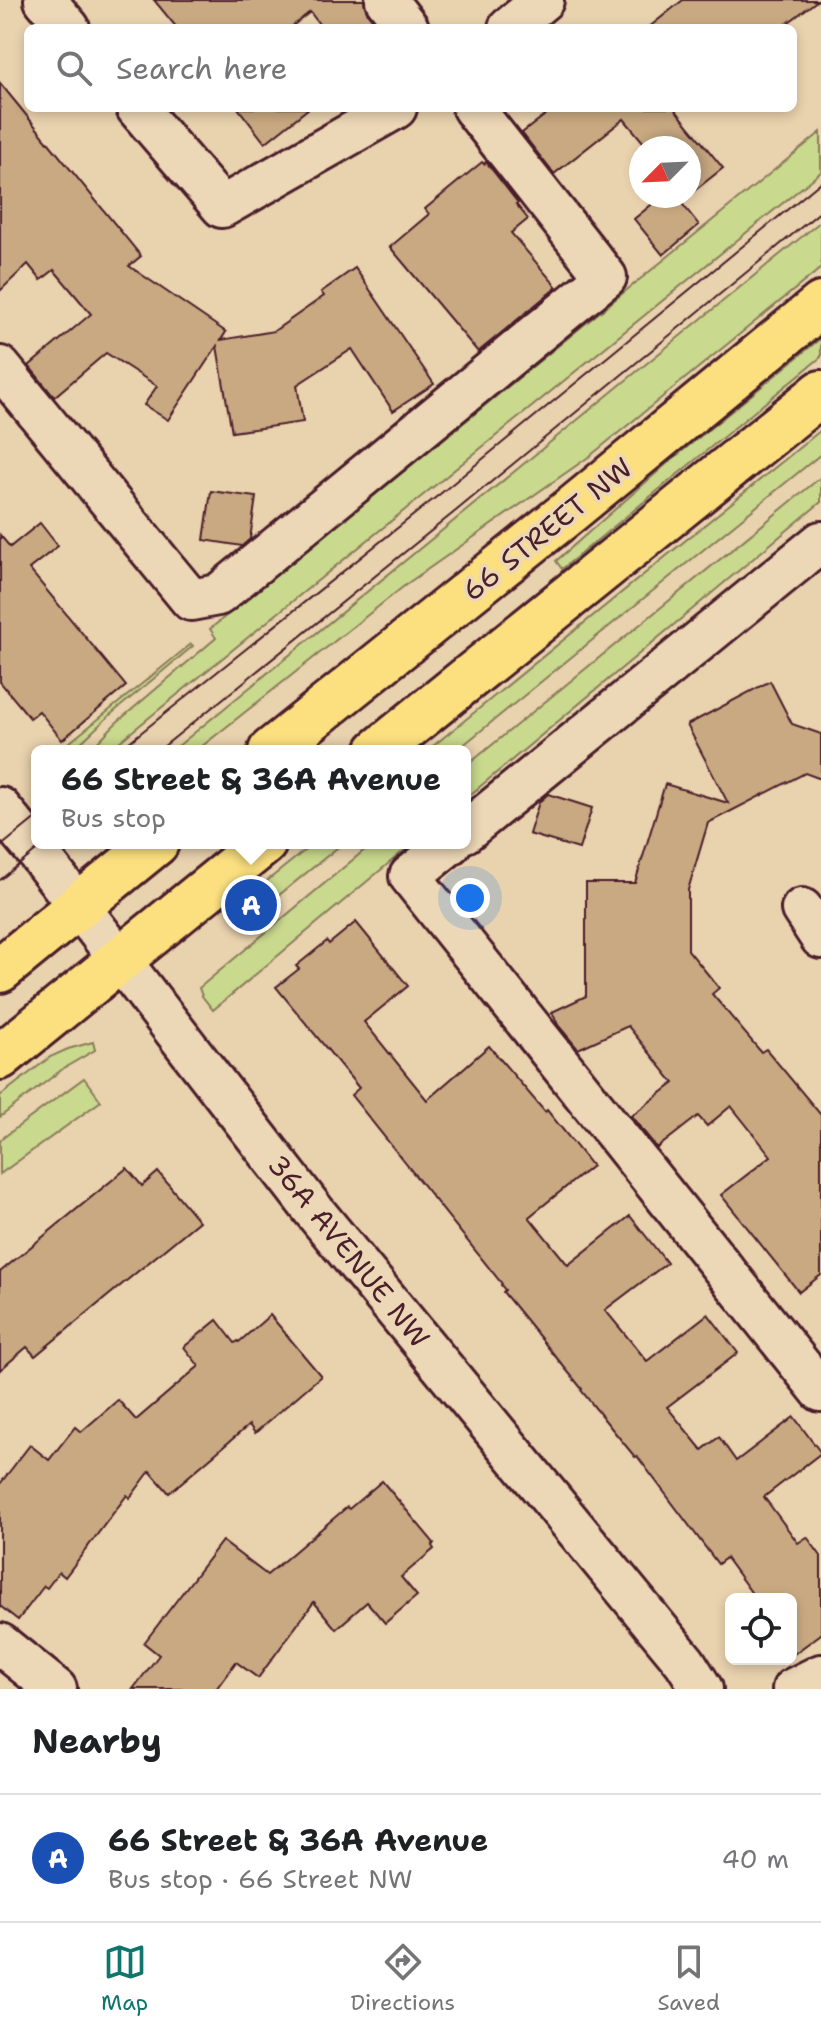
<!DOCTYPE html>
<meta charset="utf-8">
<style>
:root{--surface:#fff;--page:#f6f6f6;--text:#202124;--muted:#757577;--line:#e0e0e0;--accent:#0f766e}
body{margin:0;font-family:"Shantell Sans",sans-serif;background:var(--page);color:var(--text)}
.controls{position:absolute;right:24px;bottom:24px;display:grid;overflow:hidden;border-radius:12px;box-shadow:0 4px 12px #0003}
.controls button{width:72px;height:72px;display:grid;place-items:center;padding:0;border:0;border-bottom:2px solid var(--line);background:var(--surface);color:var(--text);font:40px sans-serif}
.compass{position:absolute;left:629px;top:136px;width:72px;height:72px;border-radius:50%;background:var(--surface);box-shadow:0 4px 12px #0003;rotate:246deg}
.you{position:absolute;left:470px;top:898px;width:28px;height:28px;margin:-20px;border:6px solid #fff;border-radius:50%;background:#1a73e8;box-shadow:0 0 0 12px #1a73e833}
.badge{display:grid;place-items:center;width:52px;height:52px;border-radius:50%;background:var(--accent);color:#fff;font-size:26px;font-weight:700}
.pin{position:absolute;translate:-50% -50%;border:4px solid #fff;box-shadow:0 2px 8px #0006}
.popup{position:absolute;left:31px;top:745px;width:440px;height:104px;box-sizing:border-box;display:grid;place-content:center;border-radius:12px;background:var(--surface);filter:drop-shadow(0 2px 6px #0005);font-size:26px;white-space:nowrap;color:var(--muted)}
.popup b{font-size:30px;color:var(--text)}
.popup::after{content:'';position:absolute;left:50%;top:100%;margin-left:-16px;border:16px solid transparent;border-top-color:var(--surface)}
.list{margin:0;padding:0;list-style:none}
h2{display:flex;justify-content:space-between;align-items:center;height:104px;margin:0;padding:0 32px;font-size:34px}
h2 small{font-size:26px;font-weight:400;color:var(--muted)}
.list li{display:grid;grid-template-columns:52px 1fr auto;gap:24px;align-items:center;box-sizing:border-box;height:128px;padding:0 32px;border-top:2px solid var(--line)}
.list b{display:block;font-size:30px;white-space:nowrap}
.list p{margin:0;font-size:26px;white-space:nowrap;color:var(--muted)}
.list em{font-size:26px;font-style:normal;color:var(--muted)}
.icon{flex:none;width:44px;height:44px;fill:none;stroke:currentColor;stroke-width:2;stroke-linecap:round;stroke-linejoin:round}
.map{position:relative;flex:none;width:821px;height:1689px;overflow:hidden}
.search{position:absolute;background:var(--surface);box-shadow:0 4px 12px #0003;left:24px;right:24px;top:24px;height:88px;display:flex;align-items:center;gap:20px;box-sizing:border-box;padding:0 28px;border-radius:12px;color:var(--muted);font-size:30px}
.sheet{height:232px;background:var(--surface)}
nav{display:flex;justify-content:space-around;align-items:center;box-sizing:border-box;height:112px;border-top:2px solid var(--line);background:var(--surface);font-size:22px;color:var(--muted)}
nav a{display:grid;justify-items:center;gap:4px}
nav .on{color:var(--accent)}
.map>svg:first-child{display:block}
.green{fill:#c9d98d;stroke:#8a7c5c;stroke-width:2}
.building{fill:#c8a982;stroke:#4a1f2b;stroke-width:2}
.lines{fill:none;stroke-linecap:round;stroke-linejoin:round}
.minor-casing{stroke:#4a1f2b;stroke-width:46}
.major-casing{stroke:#4a1f2b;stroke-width:50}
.minor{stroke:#ecd7b6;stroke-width:40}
.major{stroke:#fce080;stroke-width:44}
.tram{stroke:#4a1f2b;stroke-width:2}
.labels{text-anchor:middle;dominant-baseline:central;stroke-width:7;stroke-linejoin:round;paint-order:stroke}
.street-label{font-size:28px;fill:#4a1f2b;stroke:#ecd7b6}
</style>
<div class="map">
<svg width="821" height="1689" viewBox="0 0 821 1689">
<rect width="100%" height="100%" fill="#e9d2ae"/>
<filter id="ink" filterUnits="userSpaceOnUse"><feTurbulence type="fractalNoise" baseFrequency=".0125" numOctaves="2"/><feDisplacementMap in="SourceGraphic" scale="16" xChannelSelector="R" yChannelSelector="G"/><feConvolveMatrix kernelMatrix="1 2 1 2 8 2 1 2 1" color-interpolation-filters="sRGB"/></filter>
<g filter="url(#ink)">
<g class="green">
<path d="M821 132V172L108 751H89L116 723 216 638 210 629Z"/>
<path d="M821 221V268L590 456 408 583 196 751H172Z"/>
<path d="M821 338V357L562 569 556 561 670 461Z"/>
<path d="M821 430V454L456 751H427Z"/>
<path d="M821 477V502L465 799V767Z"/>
<path d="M191 644 193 646 110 715 73 750 59 751Z"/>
<path d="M314 843H343L273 900 262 885Z"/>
<path d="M373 843H413L213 1010 202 996 199 988Z"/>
<path d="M93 1042 95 1050 64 1068 0 1117V1096L50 1057 68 1049Z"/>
<path d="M84 1078 101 1101 0 1174V1140Z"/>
</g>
<g class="building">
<path d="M154 0H364L368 14 379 28H322L310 12 290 28H177Z"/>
<path d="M683 0H818L781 28H648Z"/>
<path d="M0 83 141 256 129 266 226 332 221 340 274 331 324 296 321 292 355 268 434 384 393 411 352 349 297 385 303 422 232 432 217 346 168 420 144 405 157 386 106 353 54 397 29 366 91 314 54 270 41 280 28 264 0 291Z"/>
<path d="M238 108H309L265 143Z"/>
<path d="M554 108H674L723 168 689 195V148H648L624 119 554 174 522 133Z"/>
<path d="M482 162 484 164 486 162 518 203 516 204 528 219 511 233 557 287 478 352 390 247 429 214 425 209Z"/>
<path d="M662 196H676L699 225 663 255 634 219Z"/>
<path d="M211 491 256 497 250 539 242 546 204 540Z"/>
<path d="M40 523 58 546 29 569 126 686 62 740 39 711 30 718 0 682V535L10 547Z"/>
<path d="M770 681 792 724 821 734V779L805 773 708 823 688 890V950L719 988 712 994 761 1052 766 1049 821 1115V1275L799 1292 721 1195 771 1156 731 1106 707 1126 698 1116 657 1148 631 1116 674 1083 628 1026 578 1049 558 1025 552 1012 586 996V883H635L665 784 728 803 687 725Z"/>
<path d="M548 794 592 808 579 849 529 834 539 802Z"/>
<path d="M356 922 408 986 364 1022 427 1100 489 1046 545 1112 547 1110 592 1166 529 1217 568 1265 630 1216 667 1263 605 1310 647 1361 708 1314 738 1353 667 1407 702 1450 719 1437 736 1461 794 1417 821 1453 764 1497 798 1543 807 1537 821 1556V1634L791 1656V1599H756L726 1558 718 1564 637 1456 635 1457 612 1429 581 1390 582 1389 503 1292 505 1290 501 1285 502 1284 351 1095 359 1088 276 987 299 969 296 966 327 941 329 944Z"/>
<path d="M127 1168 142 1186 158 1172 199 1221 35 1356 27 1347 0 1370V1272Z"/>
<path d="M270 1315 321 1376 255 1433 249 1425 169 1493 150 1471 130 1498 127 1495 65 1577 59 1572 47 1588 44 1586 18 1620 0 1606V1484L30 1445 49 1460 75 1427 81 1432 118 1400 136 1420 199 1366 184 1347 217 1320 235 1343 238 1341 239 1342Z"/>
<path d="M382 1481 434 1543 432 1546 434 1549 401 1577 417 1596 385 1623 367 1602 336 1629 314 1602 258 1678 236 1662 216 1689H133L159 1655 144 1643 222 1541 267 1575 347 1507 349 1509Z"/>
</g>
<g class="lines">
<g class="minor-casing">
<g id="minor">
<path d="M45 0 69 28"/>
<path d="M386 0 408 28"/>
<path d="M509 28 543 0"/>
<path d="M137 108 222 207 396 108"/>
<path d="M0 367 191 600 218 595 606 277 473 108"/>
<path d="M0 808 36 851 314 1211 685 1662 702 1689"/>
<path d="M465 832 821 542"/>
<path d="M451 843 410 876 821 1391"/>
<path d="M802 909 821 938"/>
<path d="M0 1644 56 1689"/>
<path d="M793 1689 821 1675"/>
</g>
</g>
<g class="major-casing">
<g id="major">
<path d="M271 751 571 510 821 305"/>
<path d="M378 751 821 393"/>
<path d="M0 970 156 843"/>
<path d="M0 1057 264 843"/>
</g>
</g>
<use href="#minor" class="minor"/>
<use href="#major" class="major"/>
<g class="tram">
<path d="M118 751 440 494 821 182"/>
<path d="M158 751 457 510 821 211"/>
<path d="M0 847 37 817"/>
<path d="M0 880 46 843"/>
</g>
</g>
</g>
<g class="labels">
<g class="street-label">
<text transform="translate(547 529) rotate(-39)">66 STREET NW</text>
<text transform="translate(349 1251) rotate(51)">36A AVENUE NW</text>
</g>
</g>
</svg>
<div class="controls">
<button><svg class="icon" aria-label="locate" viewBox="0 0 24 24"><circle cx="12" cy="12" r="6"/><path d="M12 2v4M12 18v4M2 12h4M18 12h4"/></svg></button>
</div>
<svg class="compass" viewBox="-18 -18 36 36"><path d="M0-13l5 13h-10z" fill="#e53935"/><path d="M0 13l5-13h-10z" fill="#757577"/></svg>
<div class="you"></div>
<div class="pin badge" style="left:251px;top:905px;background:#1a4fb4">A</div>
<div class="popup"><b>66 Street &amp; 36A Avenue</b>Bus stop</div>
<div class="search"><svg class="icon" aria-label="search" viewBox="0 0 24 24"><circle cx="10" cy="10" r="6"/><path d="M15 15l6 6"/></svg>Search here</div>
</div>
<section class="sheet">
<h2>Nearby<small></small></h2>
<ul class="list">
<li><span class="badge" style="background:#1a4fb4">A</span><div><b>66 Street &amp; 36A Avenue</b><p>Bus stop · 66 Street NW</p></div><em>40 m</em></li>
</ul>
</section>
<nav>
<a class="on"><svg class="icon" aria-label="map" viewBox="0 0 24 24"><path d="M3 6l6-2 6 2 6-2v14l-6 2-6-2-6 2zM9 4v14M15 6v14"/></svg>Map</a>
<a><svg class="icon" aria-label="directions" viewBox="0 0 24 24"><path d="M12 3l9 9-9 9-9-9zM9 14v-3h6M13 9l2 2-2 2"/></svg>Directions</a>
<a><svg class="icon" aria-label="saved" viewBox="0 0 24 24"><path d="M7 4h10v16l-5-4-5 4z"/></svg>Saved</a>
</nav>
